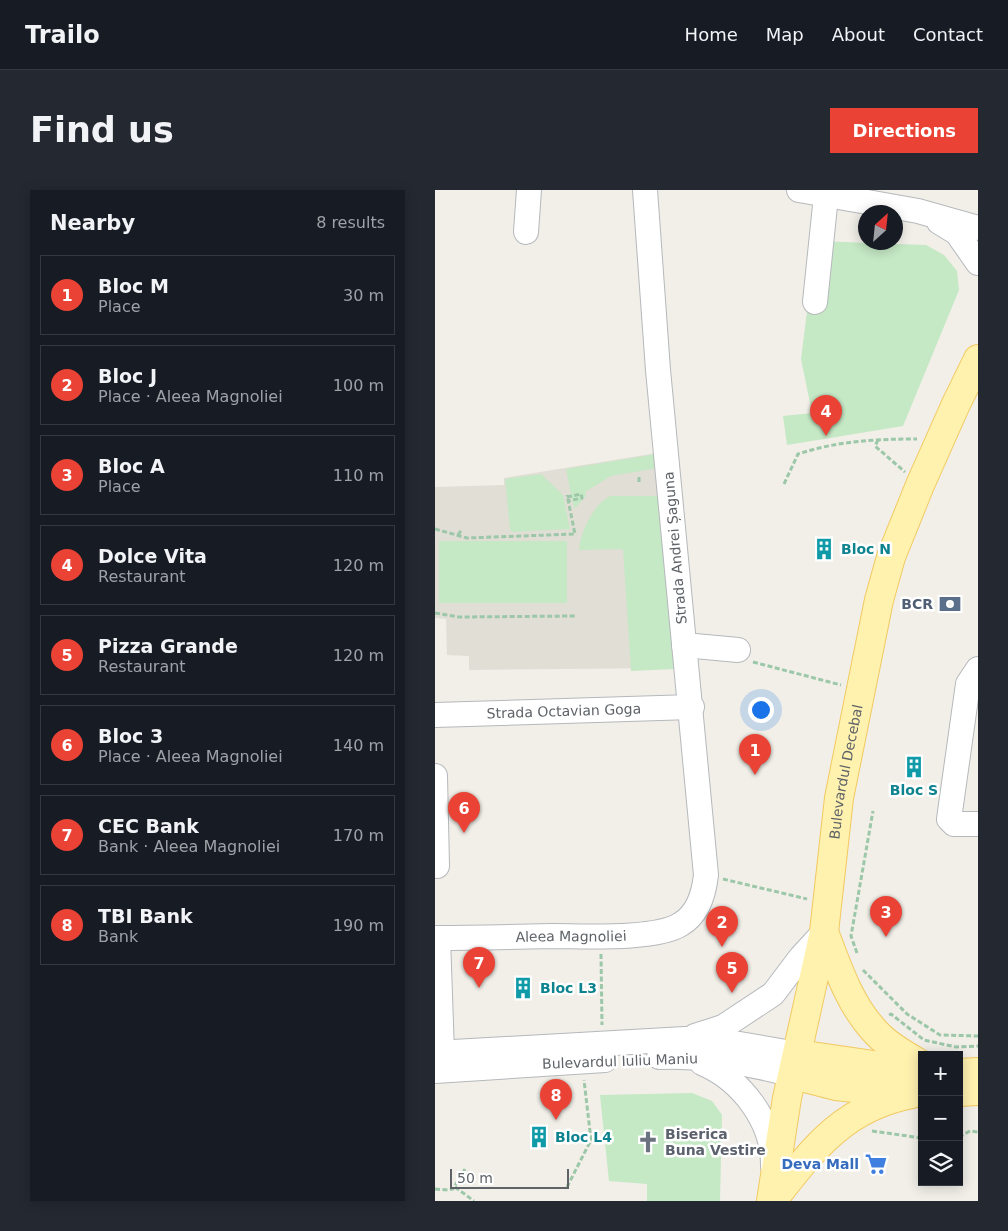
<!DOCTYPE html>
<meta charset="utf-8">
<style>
:root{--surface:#171b24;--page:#242831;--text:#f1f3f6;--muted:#9ea1a6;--line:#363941;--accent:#ea4335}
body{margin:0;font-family:"DejaVu Sans",sans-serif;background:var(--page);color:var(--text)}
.controls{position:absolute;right:15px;bottom:15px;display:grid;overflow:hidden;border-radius:0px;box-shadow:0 2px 12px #0003}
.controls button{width:45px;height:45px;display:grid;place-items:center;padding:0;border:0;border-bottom:1px solid var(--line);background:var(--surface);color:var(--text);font:25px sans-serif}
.compass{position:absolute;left:423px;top:15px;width:45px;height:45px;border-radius:50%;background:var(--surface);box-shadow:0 2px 12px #0003;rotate:27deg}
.scale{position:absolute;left:15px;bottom:12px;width:119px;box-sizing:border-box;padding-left:5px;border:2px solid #5f6368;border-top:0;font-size:14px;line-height:18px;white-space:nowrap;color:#5f6368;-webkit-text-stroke:4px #fff;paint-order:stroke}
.you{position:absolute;left:325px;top:519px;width:18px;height:18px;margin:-12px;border:4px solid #fff;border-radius:50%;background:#1a73e8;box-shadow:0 0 0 8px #1a73e833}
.badge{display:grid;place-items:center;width:32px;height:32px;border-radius:50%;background:var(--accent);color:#fff;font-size:16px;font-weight:700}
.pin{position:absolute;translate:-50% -41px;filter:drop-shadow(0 1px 2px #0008)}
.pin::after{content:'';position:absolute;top:26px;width:18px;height:15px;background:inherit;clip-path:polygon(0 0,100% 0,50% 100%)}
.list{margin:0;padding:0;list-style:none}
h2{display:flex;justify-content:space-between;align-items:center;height:65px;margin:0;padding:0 20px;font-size:21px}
h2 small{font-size:16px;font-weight:400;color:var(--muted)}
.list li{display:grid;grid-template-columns:32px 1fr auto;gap:15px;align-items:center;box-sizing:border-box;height:80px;margin:0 10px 10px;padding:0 10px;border:1px solid var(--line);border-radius:0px}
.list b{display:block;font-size:19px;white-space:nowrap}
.list p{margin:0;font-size:16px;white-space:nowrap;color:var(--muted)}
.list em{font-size:16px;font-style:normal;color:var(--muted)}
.icon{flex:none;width:28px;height:28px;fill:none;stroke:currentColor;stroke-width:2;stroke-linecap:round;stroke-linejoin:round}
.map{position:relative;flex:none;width:543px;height:1011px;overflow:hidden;border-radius:0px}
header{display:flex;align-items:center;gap:30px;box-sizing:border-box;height:70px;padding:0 25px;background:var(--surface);border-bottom:1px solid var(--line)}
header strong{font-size:24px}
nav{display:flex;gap:28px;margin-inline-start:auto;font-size:18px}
.intro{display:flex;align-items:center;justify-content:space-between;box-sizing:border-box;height:120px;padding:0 30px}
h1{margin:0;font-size:35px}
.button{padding:12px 22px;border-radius:0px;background:var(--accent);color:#fff;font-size:18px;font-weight:700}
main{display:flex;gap:30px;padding:0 30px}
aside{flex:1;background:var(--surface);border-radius:0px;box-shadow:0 2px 12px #0003}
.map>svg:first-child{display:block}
.education{fill:#e1ded6}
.green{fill:#c5e8c5}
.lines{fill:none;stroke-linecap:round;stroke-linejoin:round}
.minor-casing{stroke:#b5b8bc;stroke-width:26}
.major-casing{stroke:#f2c960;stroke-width:30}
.path{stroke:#9cc7a9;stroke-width:3;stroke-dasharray:5 2.5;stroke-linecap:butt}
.minor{stroke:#fff;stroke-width:24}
.major{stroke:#fff2af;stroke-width:28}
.labels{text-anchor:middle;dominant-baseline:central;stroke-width:5;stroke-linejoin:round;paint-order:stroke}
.street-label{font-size:14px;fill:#5f6368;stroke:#fff}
.culture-label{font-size:14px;font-weight:bold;fill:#0d838f;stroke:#fff;text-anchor:start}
.service-label{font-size:14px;font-weight:bold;fill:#4e5e75;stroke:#fff;text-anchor:end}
.worship-label{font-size:14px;font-weight:bold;fill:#5b616d;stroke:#fff;text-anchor:start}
.shop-label{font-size:14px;font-weight:bold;fill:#366cbe;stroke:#fff;text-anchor:end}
</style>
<header>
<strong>Trailo</strong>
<nav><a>Home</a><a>Map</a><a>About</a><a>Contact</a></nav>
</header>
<div class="intro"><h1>Find us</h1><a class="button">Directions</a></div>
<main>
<aside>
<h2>Nearby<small>8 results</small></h2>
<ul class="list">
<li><span class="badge">1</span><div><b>Bloc M</b><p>Place</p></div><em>30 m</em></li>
<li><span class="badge">2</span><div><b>Bloc J</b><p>Place · Aleea Magnoliei</p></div><em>100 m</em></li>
<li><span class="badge">3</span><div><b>Bloc A</b><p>Place</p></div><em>110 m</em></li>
<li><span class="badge">4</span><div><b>Dolce Vita</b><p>Restaurant</p></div><em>120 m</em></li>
<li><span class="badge">5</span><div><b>Pizza Grande</b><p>Restaurant</p></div><em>120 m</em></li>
<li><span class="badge">6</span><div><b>Bloc 3</b><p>Place · Aleea Magnoliei</p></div><em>140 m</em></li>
<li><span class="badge">7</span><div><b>CEC Bank</b><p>Bank · Aleea Magnoliei</p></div><em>170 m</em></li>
<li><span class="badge">8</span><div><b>TBI Bank</b><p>Bank</p></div><em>190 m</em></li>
</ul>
</aside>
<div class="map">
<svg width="543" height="1011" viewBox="0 0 543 1011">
<rect width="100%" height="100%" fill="#f1efe8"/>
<path class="education" d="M222 263 240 478 34 480V466L12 465 11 429 0 428V297L69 295V288Z"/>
<g class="green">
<path d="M381 51 491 55 509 65 522 81 524 100 468 236 352 255 348 226 377 223 366 169Z"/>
<path d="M221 264 223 278 176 286 150 302 151 306 139 319 131 279Z"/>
<path d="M106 284 128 305 135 339 77 342 75 339 70 289Z"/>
<path d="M175 306H223L239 479 196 481 188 359 144 360C145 342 159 314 175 306Z"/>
<rect x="4" y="351" width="128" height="62"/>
<path d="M257 903 277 911 287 925 285 1011H212V994L174 991 165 905Z"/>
</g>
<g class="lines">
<g class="minor-casing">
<g id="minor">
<path d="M364 0 483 21 543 38"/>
<path d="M504 32 522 43 543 73"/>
<path d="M91 42 94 0"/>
<path d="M380 112 391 6"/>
<path d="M249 455 303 460"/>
<path d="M543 479 533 494 514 629 519 634H543"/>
<path id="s1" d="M0 525 257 517"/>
<path d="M0 586 2 676 0 675"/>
<path id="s2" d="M0 748C39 748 79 747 118 746 149 746 222 750 246 734 263 724 269 703 271 685L223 180 210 0"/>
<path d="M3 748 7 863"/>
<path d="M260 846 288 837 338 804 366 767 389 742"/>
<path d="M0 863 250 849 287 851 363 864"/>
<path d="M224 867C270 865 314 873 358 885"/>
<path d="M267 873C307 890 339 932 338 977"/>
<path d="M0 881 170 870"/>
</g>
</g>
<g class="major-casing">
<g id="major">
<path d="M389 742C402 775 413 811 437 838 450 854 470 865 487 875"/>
<path d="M363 864 487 882"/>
<path d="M524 883 543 882"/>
<path d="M358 885 401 896 465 903"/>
<path d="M524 902 543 901"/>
<path d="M338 1010C378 959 409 917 477 904"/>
<path id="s3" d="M336 1011 352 908 389 742 404 608 444 410 456 367 485 295 521 214 543 169"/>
</g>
</g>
<g class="path">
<path d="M443 250 440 256 470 282"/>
<path d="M204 287V293"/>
<path d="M349 294 363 264C402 251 441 249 482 249"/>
<path d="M132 307 146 304 147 308 133 311"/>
<path d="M0 339 32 348 140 344 132 305"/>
<path d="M23 345 27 339"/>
<path d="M0 423 24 427 140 426"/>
<path d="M318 472 406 495"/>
<path d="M288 689 372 709"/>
<path d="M422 763 416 746 438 621"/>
<path d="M166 764 167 835"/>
<path d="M428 780 472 824 505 845 543 846"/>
<path d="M454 825 456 824 489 850 521 857 543 856"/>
<path d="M437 941 487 948"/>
<path d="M524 947 535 941 543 942"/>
<path d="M20 997 39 1011"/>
<path d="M132 997 156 950 149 890"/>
<path d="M0 999 13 1000 18 999 30 979"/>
</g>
<use href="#minor" class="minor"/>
<use href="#major" class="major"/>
</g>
<defs>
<g id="building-bare" transform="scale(1.725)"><path d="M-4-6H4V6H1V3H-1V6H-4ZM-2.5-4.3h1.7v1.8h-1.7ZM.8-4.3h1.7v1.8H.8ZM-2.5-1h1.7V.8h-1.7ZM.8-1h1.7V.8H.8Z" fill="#0f9aa8" stroke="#fff" stroke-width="2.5" paint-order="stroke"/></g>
<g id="bank-bare" transform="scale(1.725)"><path d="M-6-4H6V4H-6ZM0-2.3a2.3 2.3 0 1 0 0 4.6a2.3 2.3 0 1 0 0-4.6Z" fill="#5c6f8a" stroke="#fff" stroke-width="2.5" paint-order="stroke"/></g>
<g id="church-bare" transform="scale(1.725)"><path d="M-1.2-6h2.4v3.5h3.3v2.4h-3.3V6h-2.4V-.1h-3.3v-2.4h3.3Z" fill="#6b7280" stroke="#fff" stroke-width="2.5" paint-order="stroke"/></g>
<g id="supermarket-bare" transform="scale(1.725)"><path d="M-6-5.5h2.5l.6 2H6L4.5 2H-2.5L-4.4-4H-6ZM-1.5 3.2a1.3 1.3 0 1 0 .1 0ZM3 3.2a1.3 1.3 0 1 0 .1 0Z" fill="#3f7fe0" stroke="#fff" stroke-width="2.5" paint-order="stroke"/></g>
</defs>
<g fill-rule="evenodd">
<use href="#building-bare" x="389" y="359"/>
<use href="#bank-bare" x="515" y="414"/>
<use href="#building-bare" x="479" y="577"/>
<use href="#building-bare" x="88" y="798"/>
<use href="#building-bare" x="104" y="947"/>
<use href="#church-bare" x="213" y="952"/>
<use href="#supermarket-bare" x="441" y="974"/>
</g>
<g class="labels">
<g class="street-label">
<text transform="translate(240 358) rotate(-95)">Strada Andrei Șaguna</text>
<text stroke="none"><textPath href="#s1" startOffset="129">Strada Octavian Goga</textPath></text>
<text stroke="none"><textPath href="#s3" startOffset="436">Bulevardul Decebal</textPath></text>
<text stroke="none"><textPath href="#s2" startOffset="136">Aleea Magnoliei</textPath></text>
<text transform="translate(185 871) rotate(-2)">Bulevardul Iuliu Maniu</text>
</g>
<g class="culture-label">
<text x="406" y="359">Bloc N</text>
<text x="479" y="600" text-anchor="middle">Bloc S</text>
<text x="105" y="798">Bloc L3</text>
<text x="120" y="947">Bloc L4</text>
</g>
<g class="service-label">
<text x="498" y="414">BCR</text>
</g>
<g class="worship-label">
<text x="230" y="944">Biserica<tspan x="230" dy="16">Buna Vestire</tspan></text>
</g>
<g class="shop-label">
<text x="424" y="974">Deva Mall</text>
</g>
</g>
</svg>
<div class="controls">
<button>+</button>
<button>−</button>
<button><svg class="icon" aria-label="layers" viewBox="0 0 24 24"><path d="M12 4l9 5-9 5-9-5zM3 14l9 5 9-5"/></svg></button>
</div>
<svg class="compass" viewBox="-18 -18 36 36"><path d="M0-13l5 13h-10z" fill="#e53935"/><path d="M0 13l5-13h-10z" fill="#9ea1a6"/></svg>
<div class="scale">50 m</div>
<div class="you"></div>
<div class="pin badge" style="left:320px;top:585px">1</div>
<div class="pin badge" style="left:287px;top:757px">2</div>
<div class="pin badge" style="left:451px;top:747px">3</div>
<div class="pin badge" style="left:391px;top:246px">4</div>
<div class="pin badge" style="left:297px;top:803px">5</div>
<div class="pin badge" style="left:29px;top:643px">6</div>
<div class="pin badge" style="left:44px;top:798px">7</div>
<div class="pin badge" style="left:121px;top:930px">8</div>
</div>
</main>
